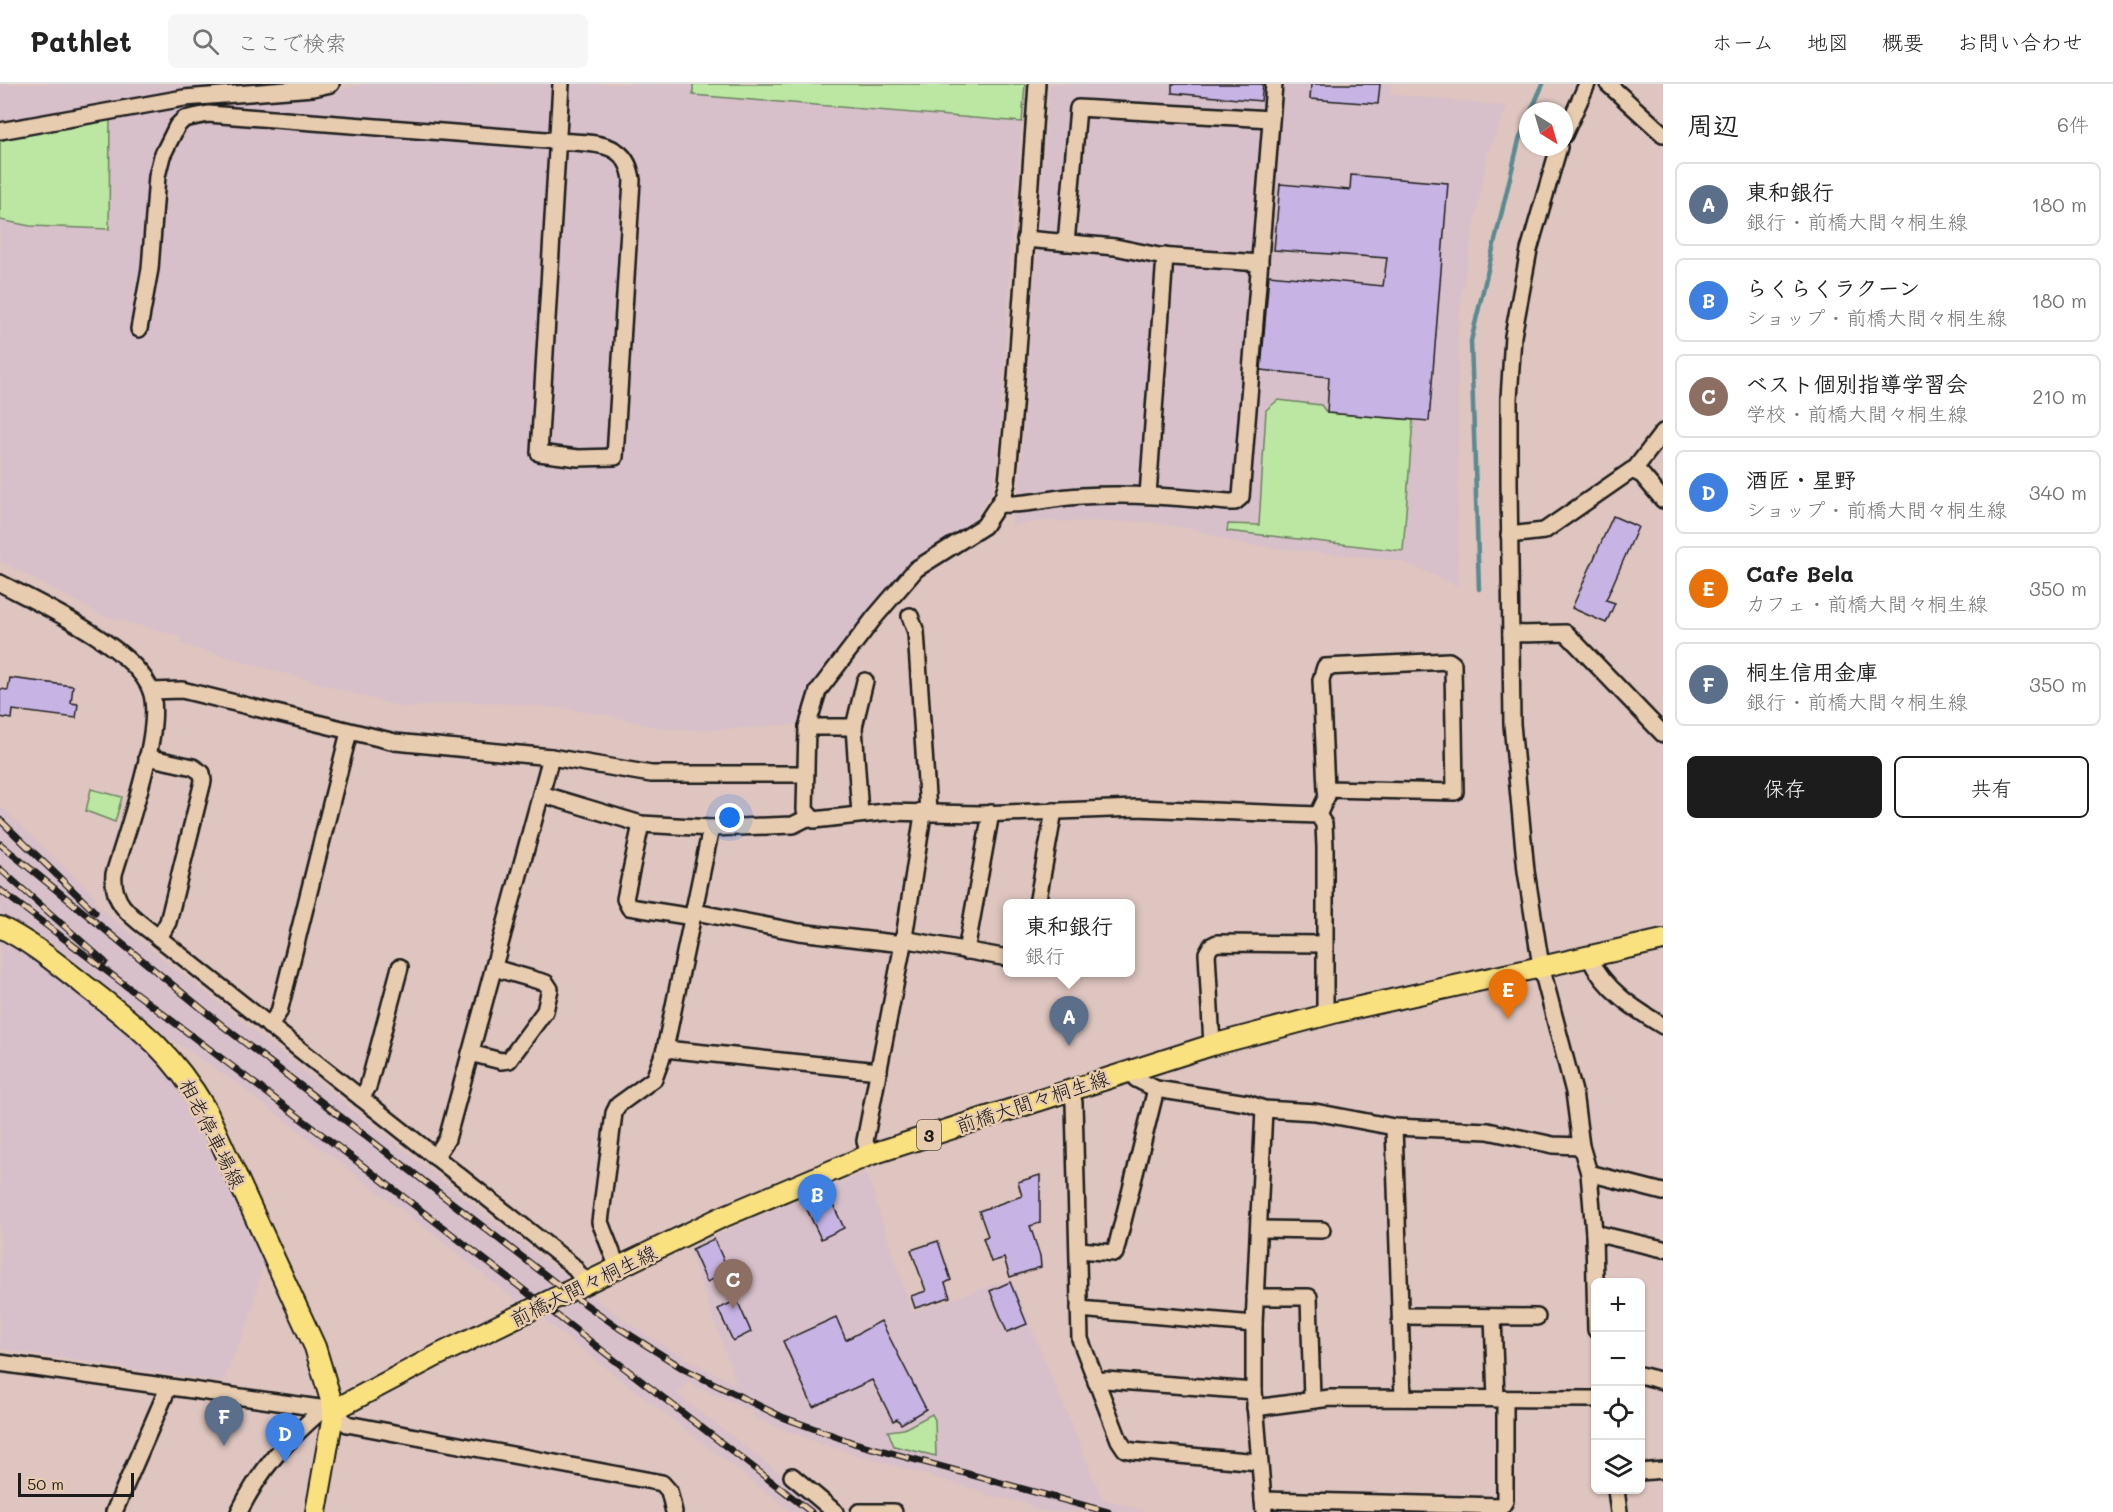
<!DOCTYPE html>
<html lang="ja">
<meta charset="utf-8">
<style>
:root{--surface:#fff;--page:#f6f6f6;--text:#222;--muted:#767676;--line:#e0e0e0;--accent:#1c1c1c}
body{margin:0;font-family:Mali,"Klee One",sans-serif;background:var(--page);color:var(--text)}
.controls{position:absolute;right:18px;bottom:18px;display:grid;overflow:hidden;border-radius:9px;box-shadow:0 2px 4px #0004}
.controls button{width:54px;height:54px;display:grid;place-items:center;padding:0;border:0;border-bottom:2px solid var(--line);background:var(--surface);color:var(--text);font:30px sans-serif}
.compass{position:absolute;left:1519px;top:18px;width:54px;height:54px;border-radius:50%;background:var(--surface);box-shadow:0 2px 4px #0004;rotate:143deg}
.scale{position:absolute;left:18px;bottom:15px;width:116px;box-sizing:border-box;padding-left:6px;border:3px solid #1c1c1c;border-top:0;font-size:16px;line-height:21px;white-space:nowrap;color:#1c1c1c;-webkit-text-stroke:4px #e8ccaf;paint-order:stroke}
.you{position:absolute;left:730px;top:734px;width:21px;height:21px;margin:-15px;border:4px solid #fff;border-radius:50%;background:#1a73e8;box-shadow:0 0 0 9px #1a73e833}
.badge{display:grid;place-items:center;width:39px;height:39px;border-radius:50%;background:var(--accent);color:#fff;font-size:20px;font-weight:700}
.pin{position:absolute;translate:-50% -50px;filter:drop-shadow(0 2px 3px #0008)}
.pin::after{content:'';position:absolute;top:32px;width:21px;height:18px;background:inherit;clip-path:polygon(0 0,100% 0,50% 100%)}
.popup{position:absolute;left:1003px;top:815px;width:132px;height:78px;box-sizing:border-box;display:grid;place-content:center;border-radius:9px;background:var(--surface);filter:drop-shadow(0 2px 4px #0005);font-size:20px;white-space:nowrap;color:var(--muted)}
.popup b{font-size:22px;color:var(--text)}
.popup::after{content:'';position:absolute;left:50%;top:100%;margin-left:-12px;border:12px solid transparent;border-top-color:var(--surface)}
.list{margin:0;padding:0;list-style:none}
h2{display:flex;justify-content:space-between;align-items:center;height:78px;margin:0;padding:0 24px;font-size:26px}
h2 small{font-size:20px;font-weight:400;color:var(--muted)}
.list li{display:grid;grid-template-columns:39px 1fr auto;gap:18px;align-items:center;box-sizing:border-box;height:84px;margin:0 12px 12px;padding:0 12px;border:2px solid var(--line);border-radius:9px}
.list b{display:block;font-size:22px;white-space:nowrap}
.list p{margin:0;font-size:20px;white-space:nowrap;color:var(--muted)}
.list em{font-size:20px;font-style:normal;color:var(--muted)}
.actions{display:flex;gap:12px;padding:18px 24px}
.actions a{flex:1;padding:14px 0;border:2px solid var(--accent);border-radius:9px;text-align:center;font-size:21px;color:var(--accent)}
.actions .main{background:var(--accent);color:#fff}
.icon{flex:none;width:33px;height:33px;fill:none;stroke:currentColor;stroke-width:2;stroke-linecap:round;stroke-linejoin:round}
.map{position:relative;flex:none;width:1663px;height:1428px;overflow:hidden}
header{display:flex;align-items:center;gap:36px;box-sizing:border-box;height:84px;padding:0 30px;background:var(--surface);border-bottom:2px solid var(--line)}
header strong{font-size:28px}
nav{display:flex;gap:33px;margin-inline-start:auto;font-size:21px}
.search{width:420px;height:54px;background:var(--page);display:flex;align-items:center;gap:15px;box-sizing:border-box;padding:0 21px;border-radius:9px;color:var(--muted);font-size:22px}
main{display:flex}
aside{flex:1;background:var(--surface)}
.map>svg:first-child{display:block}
.built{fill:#d7c0ca}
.green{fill:#bce7a3;stroke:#6c8260;stroke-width:1.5}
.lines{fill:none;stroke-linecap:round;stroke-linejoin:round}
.stream{stroke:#5a8a92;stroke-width:4.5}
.building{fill:#c8b4e4;stroke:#1c1c1c;stroke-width:1.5}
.minor-casing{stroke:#1c1c1c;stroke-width:20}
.major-casing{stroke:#1c1c1c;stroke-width:24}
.minor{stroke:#e8ccaf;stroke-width:15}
.major{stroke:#fae180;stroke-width:20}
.rail-casing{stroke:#1c1c1c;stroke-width:7}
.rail{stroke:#e8ccaf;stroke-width:4.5;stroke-dasharray:14;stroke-linecap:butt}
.labels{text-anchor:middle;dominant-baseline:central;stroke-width:5;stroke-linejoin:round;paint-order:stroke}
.shield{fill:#e8ccaf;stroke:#595148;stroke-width:1.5}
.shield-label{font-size:18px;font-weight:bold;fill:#1c1c1c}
.street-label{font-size:20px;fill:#1c1c1c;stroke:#e8ccaf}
</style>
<header>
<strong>Pathlet</strong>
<div class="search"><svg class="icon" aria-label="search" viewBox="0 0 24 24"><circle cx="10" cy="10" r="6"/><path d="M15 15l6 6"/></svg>ここで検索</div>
<nav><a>ホーム</a><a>地図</a><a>概要</a><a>お問い合わせ</a></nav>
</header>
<main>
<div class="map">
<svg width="1663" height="1428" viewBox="0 0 1663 1428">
<rect width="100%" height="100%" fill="#dec5bf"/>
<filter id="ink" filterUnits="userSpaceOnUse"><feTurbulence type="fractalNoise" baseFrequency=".0167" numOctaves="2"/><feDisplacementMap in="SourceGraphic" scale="12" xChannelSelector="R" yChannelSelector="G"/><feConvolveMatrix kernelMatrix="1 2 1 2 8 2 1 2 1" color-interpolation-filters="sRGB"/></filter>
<g filter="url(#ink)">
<g class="built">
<path d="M0 0H285L190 5 0 37Z"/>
<path d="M365 0H693V11L1022 38 1012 150 998 376 991 409 971 440 915 473 869 526 814 598 799 640 716 646 664 645 607 631 561 624 467 617 405 624 181 560 182 553 102 531 0 477V137L30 142 110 34 190 21 315 12Z"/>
<path d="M1049 0H1391L1390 10 1507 22 1488 68 1462 207 1458 247V502L1401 477 1240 460 1193 445 1147 438 1043 437 1011 442 1019 408Z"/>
<path d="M0 722 96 813 94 818 114 836 499 1142 558 1187H562L567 1192 565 1196 520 1220 429 1147 235 998 168 953 45 856 0 832Z"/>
<path d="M0 850 155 967 204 1044 264 1174 251 1231 223 1298 0 1265Z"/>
<path d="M866 1088 912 1228 1011 1195 1102 1414 1148 1428H1046L1035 1425 1025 1418 988 1412 984 1408 824 1361 752 1333 753 1328 687 1298 677 1310 830 1428H792L543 1235 591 1211 629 1240 669 1265 737 1301 689 1165 753 1134Z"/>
</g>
<g class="green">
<path d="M693 0H1025L1022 38 693 11Z"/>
<path d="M110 34 109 145 30 142 0 136V57L15 52Z"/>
<path d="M1278 316 1321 321 1327 329 1413 336 1403 467 1227 447 1228 440 1259 441 1266 326Z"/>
<path d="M91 705 122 713 115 738 86 727Z"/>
<path d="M932 1330 935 1336 936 1372 894 1362 888 1347 904 1345Z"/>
</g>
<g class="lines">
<g class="stream">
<path d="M1531 27 1543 0"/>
<path d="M1479 505 1471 257 1519 56 1528 34"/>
</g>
</g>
<g class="building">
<path d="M1172 0H1263L1261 17 1172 9Z"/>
<path d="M1311 0H1380L1378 20 1310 15Z"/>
<path d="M1351 91 1448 99 1429 337 1327 329 1329 293 1261 286 1269 191 1383 202 1387 174 1274 166 1280 100 1350 106Z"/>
<path d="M1613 432 1638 443 1606 516 1615 519 1606 539 1572 524Z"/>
<path d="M10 594 73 602 71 619 78 620 76 634 13 626 12 635 0 633V605L8 606Z"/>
<path d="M1040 1091V1139L1030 1142 1040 1172 1041 1183 1010 1193 1004 1174 991 1178 983 1154 988 1152 979 1127 1022 1112 1018 1098Z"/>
<path d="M826 1106 844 1144 821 1155 803 1117Z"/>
<path d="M714 1155 729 1188 707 1198 692 1165Z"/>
<path d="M938 1157 951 1196 945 1199 950 1213 915 1224 911 1212 926 1207 911 1166Z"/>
<path d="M1010 1198 1027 1240 1007 1248 990 1207Z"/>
<path d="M737 1216 751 1248 733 1257 718 1225Z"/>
<path d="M836 1233 846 1256 881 1237 926 1325 901 1340 897 1335 893 1337 872 1296 813 1323 783 1257Z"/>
</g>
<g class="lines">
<g class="minor-casing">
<g id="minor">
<path d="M1037 0 1014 323 1007 399 1003 413 984 442 916 485 874 534 818 607 807 643 805 726 814 736 885 728 980 730 1136 724 1318 731 1324 740 1325 763V931"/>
<path d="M1608 0 1663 50"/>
<path d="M0 47 184 14 313 4 331 0"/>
<path d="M1564 51 1587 0"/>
<path d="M1559 63 1529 166 1513 252 1509 315V398L1512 640 1526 787 1541 882 1574 1008 1581 1062 1589 1089 1594 1149 1596 1246"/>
<path d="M1025 155 1115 163 1159 172 1260 179"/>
<path d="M1066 159 1078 24 1271 35"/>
<path d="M139 245 150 185 157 92 162 72 177 42 184 35 208 30 559 57C591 60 627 55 632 96L615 373 578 374 539 369 561 0"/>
<path d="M1634 386 1663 348"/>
<path d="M1148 411 1165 172"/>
<path d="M999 420C1027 422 1053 413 1081 412 1130 409 1179 413 1228 418H1235L1241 413 1274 0"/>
<path d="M1509 451 1544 447 1632 386 1642 391 1663 416"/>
<path d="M0 499C40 520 136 564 151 607 164 645 126 750 114 790 111 823 136 835 159 854L572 1181 587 1200"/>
<path d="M910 532 916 548 928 727"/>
<path d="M1511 550 1566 549 1663 650"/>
<path d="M151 607 182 606 395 658 551 673 651 690H805"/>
<path d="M807 643H854"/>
<path d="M147 673 193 683 202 689 203 697 168 838 159 854"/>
<path d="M541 710 641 740 711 744 793 741 809 733"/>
<path d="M860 730 854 643 865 597"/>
<path d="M1318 731 1327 712 1326 705 1321 596 1325 583 1449 577 1453 580 1455 708 1326 705"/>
<path d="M641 740 625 815 629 823 693 833"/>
<path d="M1037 820 1054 727"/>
<path d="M695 828 799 848 903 860"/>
<path d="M903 855 1008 874"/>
<path d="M966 867 991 729"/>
<path d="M1589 873C1605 906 1633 924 1663 942"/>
<path d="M269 942 279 928 349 648"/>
<path d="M1212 961 1207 869 1211 862 1217 859 1324 860"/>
<path d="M665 965 879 987"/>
<path d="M470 969 501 977 509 976 545 927 550 905 546 899 494 884"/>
<path d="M1132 985 1136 995 1156 1005 1247 1019 1264 1025 1315 1028 1394 1043 1488 1047 1553 1061 1581 1062"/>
<path d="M1071 1004 1074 1019 1080 1255 1119 1356 1125 1365 1133 1367 1259 1378"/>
<path d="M361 1014 368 1003 400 883"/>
<path d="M1264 1025 1254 1240V1307L1264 1428"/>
<path d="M1394 1043 1403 1314"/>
<path d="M869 1071 865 1057 903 860 922 737 921 727"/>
<path d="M435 1073 447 1055 551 673"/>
<path d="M1589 1089 1663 1108"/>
<path d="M1259 1145 1322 1146"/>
<path d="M1594 1149 1663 1165"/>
<path d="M1079 1166 1115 1169 1156 1005"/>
<path d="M618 1184 600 1138 614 1029 618 1021 654 995 665 965 711 744"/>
<path d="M1255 1213H1309L1312 1315"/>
<path d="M1079 1225 1254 1240"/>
<path d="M1401 1232 1537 1233"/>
<path d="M1493 1233 1496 1315"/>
<path d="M0 1279 334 1326 347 1340 662 1399 669 1407 674 1428"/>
<path d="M1640 1291 1663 1297"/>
<path d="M1096 1298 1105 1296 1254 1307"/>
<path d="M1255 1324 1330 1314 1596 1315"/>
<path d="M1640 1388 1663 1386"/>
<path d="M792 1392 835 1428"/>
<path d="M1616 1406 1619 1428"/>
<path d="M1263 1416 1502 1422 1505 1417V1315"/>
<path d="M114 1428 168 1304"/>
<path d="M239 1428C261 1384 285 1358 322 1326"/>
<path d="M859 1428H894"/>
</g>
</g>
<g class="major-casing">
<g id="major">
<path d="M0 843C31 858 56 879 83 900 137 942 170 965 206 1026L315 1263 334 1326"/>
<path d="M316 1428 334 1326 438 1271 720 1134 869 1071 1212 961 1337 928 1663 856"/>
</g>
</g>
<use href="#minor" class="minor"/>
<use href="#major" class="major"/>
<g class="rail-casing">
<g id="rail">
<path d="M0 736 95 828"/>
<path d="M0 760 223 942 561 1203 619 1244 684 1285 782 1333 854 1359 1108 1428"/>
<path d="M0 785 105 878"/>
<path d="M0 806 379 1094 811 1428"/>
</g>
</g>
<use href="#rail" class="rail"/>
</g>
</g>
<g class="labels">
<rect class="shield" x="917" y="1036" width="24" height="30" rx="4.5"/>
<g class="shield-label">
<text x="929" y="1051">3</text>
</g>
<g class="street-label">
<text transform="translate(1032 1017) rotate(-18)">前橋大間々桐生線</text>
<text transform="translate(213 1049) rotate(63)">相老停車場線</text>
<text transform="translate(583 1201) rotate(-26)">前橋大間々桐生線</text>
</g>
</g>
</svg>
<div class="controls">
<button>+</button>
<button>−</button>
<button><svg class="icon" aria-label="locate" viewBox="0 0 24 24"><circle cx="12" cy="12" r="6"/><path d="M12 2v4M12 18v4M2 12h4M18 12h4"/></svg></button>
<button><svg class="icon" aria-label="layers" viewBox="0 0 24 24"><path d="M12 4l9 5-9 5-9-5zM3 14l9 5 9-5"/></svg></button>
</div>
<svg class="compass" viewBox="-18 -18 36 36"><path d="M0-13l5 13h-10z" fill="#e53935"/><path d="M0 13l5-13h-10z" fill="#767676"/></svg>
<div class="scale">50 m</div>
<div class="you"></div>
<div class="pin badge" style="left:1069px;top:962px;background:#5c6f8a">A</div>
<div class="popup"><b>東和銀行</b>銀行</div>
<div class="pin badge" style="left:817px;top:1140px;background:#3f7fe0">B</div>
<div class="pin badge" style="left:733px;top:1225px;background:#8d6e63">C</div>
<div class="pin badge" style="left:285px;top:1379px;background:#3f7fe0">D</div>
<div class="pin badge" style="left:1508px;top:935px;background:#e8710a">E</div>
<div class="pin badge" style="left:224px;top:1362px;background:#5c6f8a">F</div>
</div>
<aside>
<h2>周辺<small>6件</small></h2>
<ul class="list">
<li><span class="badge" style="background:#5c6f8a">A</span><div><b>東和銀行</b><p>銀行 · 前橋大間々桐生線</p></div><em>180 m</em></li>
<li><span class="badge" style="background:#3f7fe0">B</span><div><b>らくらくラクーン</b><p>ショップ · 前橋大間々桐生線</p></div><em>180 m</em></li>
<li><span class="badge" style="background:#8d6e63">C</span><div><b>ベスト個別指導学習会</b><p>学校 · 前橋大間々桐生線</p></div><em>210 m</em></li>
<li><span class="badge" style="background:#3f7fe0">D</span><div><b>酒匠・星野</b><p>ショップ · 前橋大間々桐生線</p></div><em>340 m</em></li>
<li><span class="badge" style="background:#e8710a">E</span><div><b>Cafe Bela</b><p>カフェ · 前橋大間々桐生線</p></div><em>350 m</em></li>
<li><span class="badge" style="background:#5c6f8a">F</span><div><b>桐生信用金庫</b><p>銀行 · 前橋大間々桐生線</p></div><em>350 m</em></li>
</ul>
<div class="actions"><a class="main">保存</a><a>共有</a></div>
</aside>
</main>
